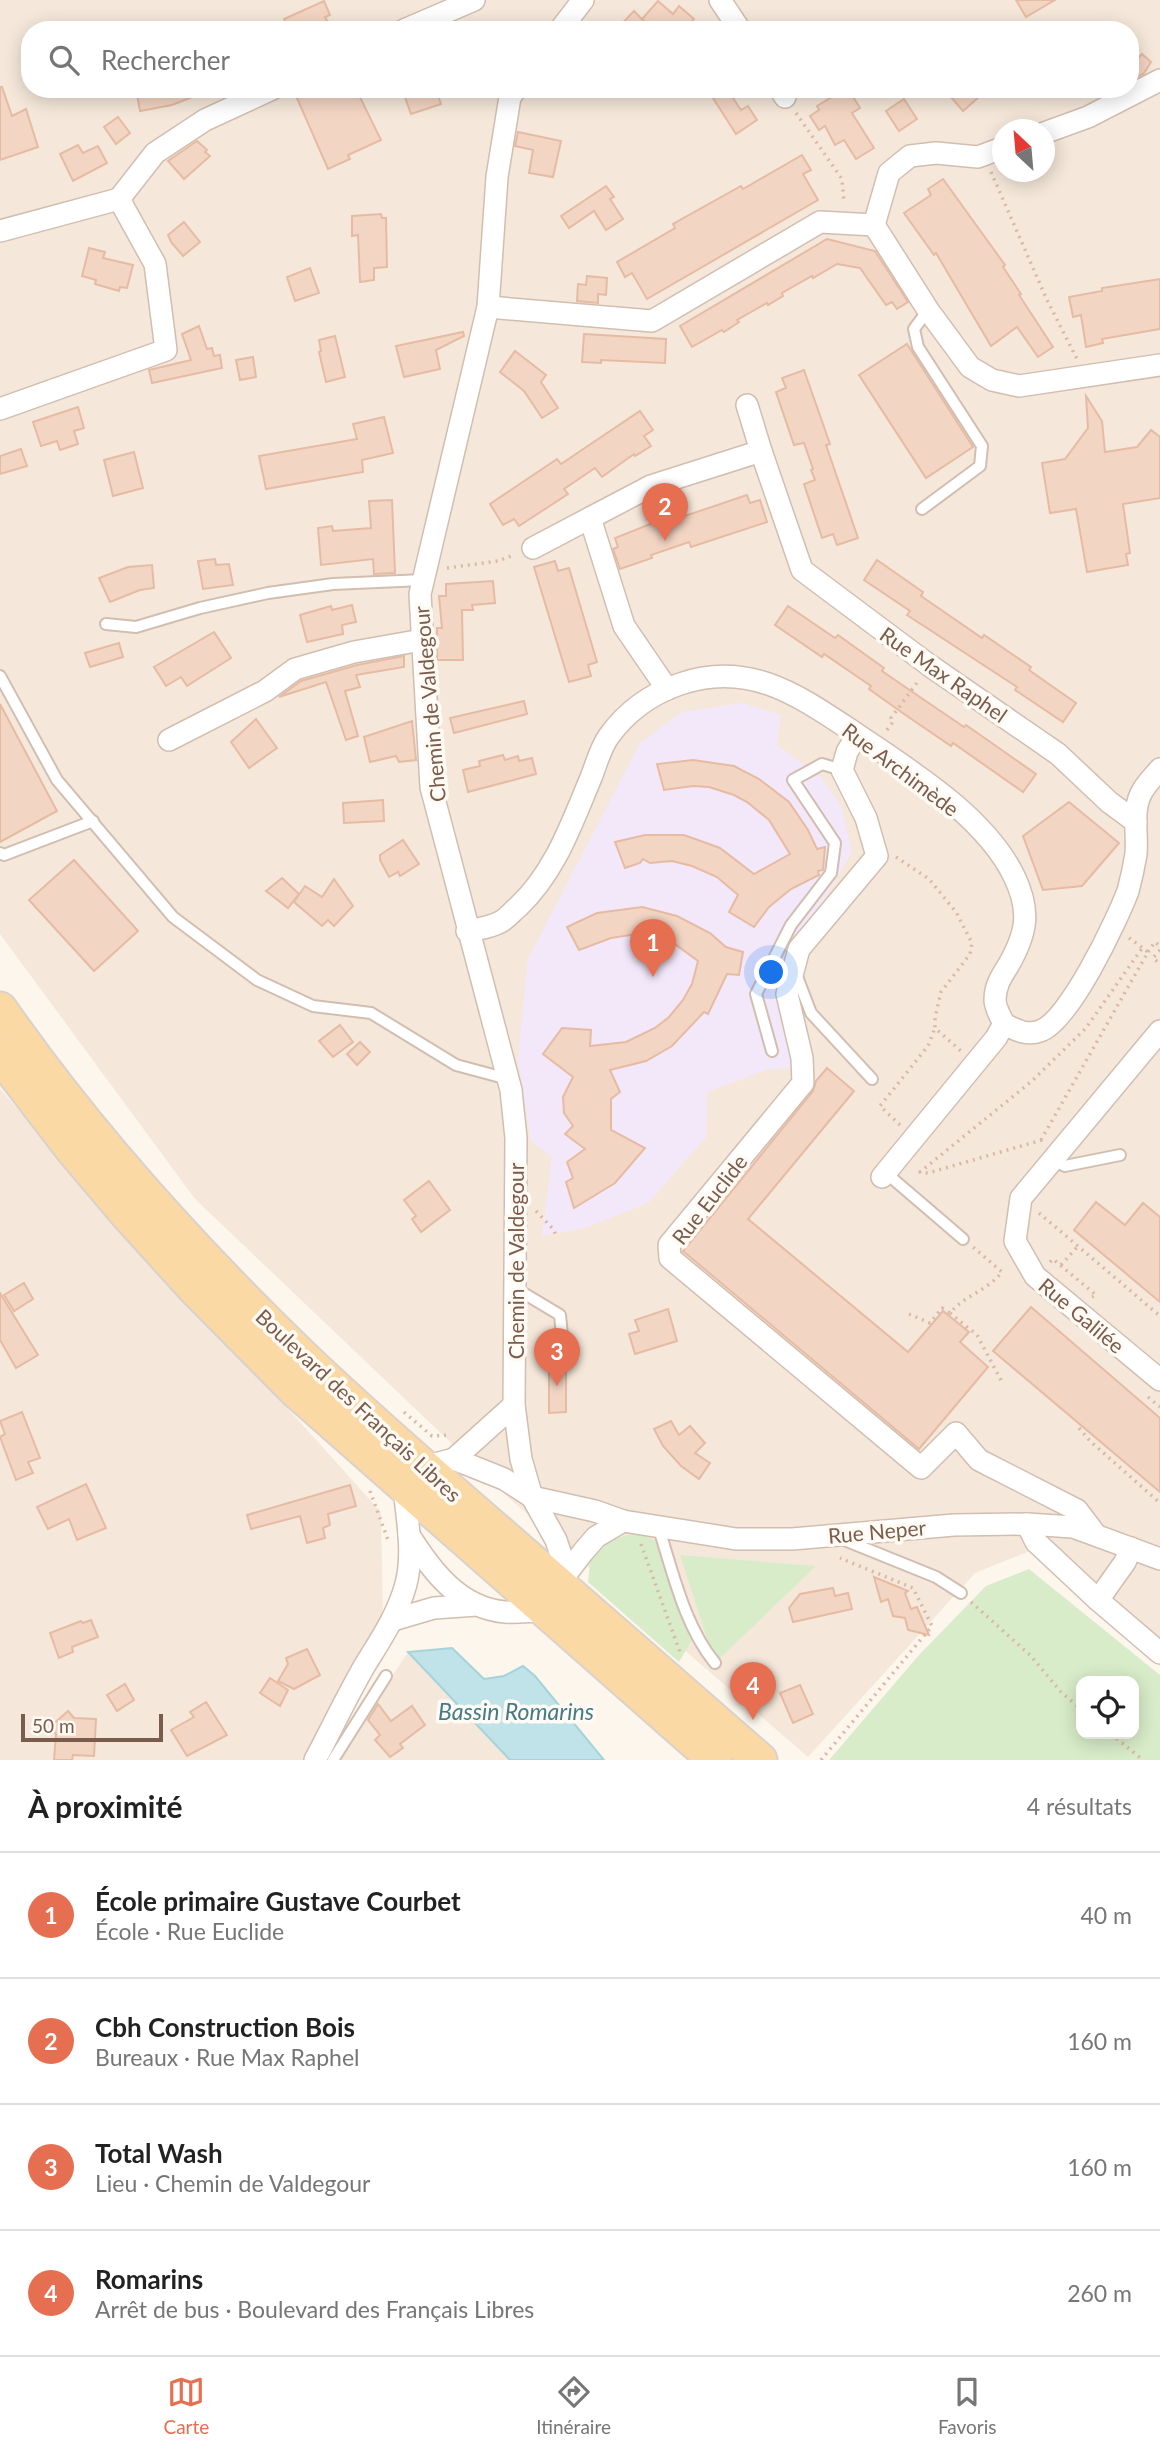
<!DOCTYPE html>
<html lang="fr">
<meta charset="utf-8">
<style>
:root{--surface:#fff;--page:#f2f2f2;--text:#222;--muted:#767676;--line:#e0e0e0;--accent:#e76f51}
body{margin:0;font-family:Lato,sans-serif;background:var(--page);color:var(--text)}
.controls{position:absolute;right:21px;bottom:21px;display:grid;overflow:hidden;border-radius:14px;box-shadow:0 4px 18px #0003}
.controls button{width:63px;height:63px;display:grid;place-items:center;padding:0;border:0;border-bottom:2px solid var(--line);background:var(--surface);color:var(--text);font:35px sans-serif}
.compass{position:absolute;left:992px;top:119px;width:63px;height:63px;border-radius:50%;background:var(--surface);box-shadow:0 4px 18px #0003;rotate:334deg}
.scale{position:absolute;left:21px;bottom:18px;width:142px;box-sizing:border-box;padding-left:7px;border:4px solid #7a5c4d;border-top:0;font-size:19px;line-height:24px;white-space:nowrap;color:#7a5c4d;-webkit-text-stroke:5px #fffaf3;paint-order:stroke}
.you{position:absolute;left:772px;top:973px;width:24px;height:24px;margin:-18px;border:5px solid #fff;border-radius:50%;background:#1a73e8;box-shadow:0 0 0 10px #1a73e833}
.badge{display:grid;place-items:center;width:46px;height:46px;border-radius:50%;background:var(--accent);color:#fff;font-size:23px;font-weight:700}
.pin{position:absolute;translate:-50% -58px;filter:drop-shadow(0 2px 4px #0008)}
.pin::after{content:'';position:absolute;top:37px;width:24px;height:21px;background:inherit;clip-path:polygon(0 0,100% 0,50% 100%)}
.list{margin:0;padding:0;list-style:none}
h2{display:flex;justify-content:space-between;align-items:center;height:91px;margin:0;padding:0 28px;font-size:30px}
h2 small{font-size:23px;font-weight:400;color:var(--muted)}
.list li{display:grid;grid-template-columns:46px 1fr auto;gap:21px;align-items:center;box-sizing:border-box;height:126px;padding:0 28px;border-top:2px solid var(--line)}
.list b{display:block;font-size:26px;white-space:nowrap}
.list p{margin:0;font-size:23px;white-space:nowrap;color:var(--muted)}
.list em{font-size:23px;font-style:normal;color:var(--muted)}
.icon{flex:none;width:38px;height:38px;fill:none;stroke:currentColor;stroke-width:2;stroke-linecap:round;stroke-linejoin:round}
.map{position:relative;flex:none;width:1160px;height:1760px;overflow:hidden}
.search{position:absolute;background:var(--surface);box-shadow:0 4px 18px #0003;left:21px;right:21px;top:21px;height:77px;display:flex;align-items:center;gap:18px;box-sizing:border-box;padding:0 24px;border-radius:28px;color:var(--muted);font-size:26px}
.sheet{height:595px;background:var(--surface)}
nav{display:flex;justify-content:space-around;align-items:center;box-sizing:border-box;height:98px;border-top:2px solid var(--line);background:var(--surface);font-size:19px;color:var(--muted)}
nav a{display:grid;justify-items:center;gap:4px}
nav .on{color:var(--accent)}
.map>svg:first-child{display:block}
.residential{fill:#f5e8da;fill-rule:evenodd}
.education{fill:#f3e8fa}
.green{fill:#d8ecc9;fill-rule:evenodd}
.water{fill:#bfe3e8;stroke:#a5d3da;stroke-width:2}
.building{fill:#f3d5c3;stroke:#e6bba3;stroke-width:2}
.lines{fill:none;stroke-linecap:round;stroke-linejoin:round}
.lane-casing{stroke:#d1beb0;stroke-width:14}
.street-casing{stroke:#d1beb0;stroke-width:24}
.primary-casing{stroke:#dad1cd;stroke-width:37}
.path{stroke:#d9b8a5;stroke-width:3.5;stroke-dasharray:2 5;stroke-linecap:butt}
.lane{stroke:#fff;stroke-width:10}
.street{stroke:#fff;stroke-width:21}
.primary{stroke:#fbd9a5;stroke-width:33}
.labels{text-anchor:middle;dominant-baseline:central;stroke-width:7;stroke-linejoin:round;paint-order:stroke}
.street-label{font-size:21px;fill:#7a5c4d;stroke:#fffaf3}
.water-label{font-size:23px;font-style:italic;fill:#437c86;stroke:#fffaf3}
</style>
<div class="map">
<svg width="1160" height="1760" viewBox="0 0 1160 1760">
<rect width="100%" height="100%" fill="#fdf6ec"/>
<g class="residential">
<path d="M0 0H1160V1639L1050 1543 975 1573 808 1757 509 1498 195 1199 0 934ZM30 30H1130V89H30ZM1002 130H1044V172H1002Z"/>
<path d="M0 1089 381 1512 383 1618 311 1760H0Z"/>
<path d="M408 1652 510 1760H337Z"/>
</g>
<path class="education" d="M742 703 781 715 777 745 822 778 841 806 852 852 825 897 786 948 777 996 794 1068 766 1070 707 1092 706 1137 648 1203 584 1228 542 1236 552 1157 531 1141 518 1058 528 959 640 743 682 712Z"/>
<g class="green">
<path d="M628 1535H645L655 1541 692 1640 679 1662 588 1582 591 1556 609 1541Z"/>
<path d="M680 1555 816 1566 715 1663Z"/>
<path d="M1029 1569 1160 1675V1760H829L919 1655 986 1586ZM1134 1681V1734H1081V1681Z"/>
</g>
<path class="water" d="M452 1648 484 1679 504 1676 523 1666 535 1676 604 1760H510L408 1652Z"/>
<g class="building">
<path d="M1016 0H1055L1026 17Z"/>
<path d="M324 1 330 15 325 17 332 30H309L307 24 289 30 284 19Z"/>
<path d="M658 1 673 14 679 6 694 19 686 27 689 30H653L642 19Z"/>
<path d="M634 11 652 30H616Z"/>
<path d="M1142 54 1151 62 1144 73 1130 81V67Z"/>
<path d="M0 87H2L12 116 26 109 38 147 0 160Z"/>
<path d="M136 89H210V90L172 105 140 111Z"/>
<path d="M293 89H356L381 140 348 155 350 159 328 169Z"/>
<path d="M402 89H436L441 104 411 114Z"/>
<path d="M727 89 741 110 748 106 757 120 736 134 713 98Z"/>
<path d="M839 89H848L860 108 852 113 874 148 856 159 844 140 835 145 825 126 819 130 810 116 819 110 817 106 830 98 829 95Z"/>
<path d="M944 89H988L963 111Z"/>
<path d="M904 99 917 119 899 131 886 111Z"/>
<path d="M118 117 130 133 116 144 104 127Z"/>
<path d="M518 132 561 141 553 177 529 173 533 150 515 146Z"/>
<path d="M197 141 207 150 205 152 210 156 184 179 168 161Z"/>
<path d="M78 145 83 153 98 146 107 163 73 181 60 154Z"/>
<path d="M802 155 811 170 803 174 818 200 647 299 632 273 625 277 617 262 675 228 673 224 741 186 743 189Z"/>
<path d="M943 179 1005 265 1003 267 1021 294 1019 295 1053 347 1038 357 1017 327 991 346 936 253 934 255 904 213 931 195 928 189Z"/>
<path d="M606 186 614 197 610 199 623 219 606 230 594 211 569 228 561 216Z"/>
<path d="M381 214 382 218H386L387 267 374 268V280L360 282 358 235 352 236V216Z"/>
<path d="M184 222 200 242 183 256 171 242 168 235Z"/>
<path d="M827 239 875 251 908 302 897 309 892 302 886 305 860 268 837 264 813 278 812 276 782 293 783 296 768 305 767 303 737 320 739 322 724 332 722 330 692 347 680 326Z"/>
<path d="M89 248 105 252 103 258 133 265 127 288 120 287 119 291 95 284 96 280 82 276Z"/>
<path d="M310 268 319 293 295 301 287 277Z"/>
<path d="M587 276 607 278 606 295 598 294V303L577 301 578 284 586 285Z"/>
<path d="M1160 279V329L1102 339 1103 343 1086 347 1081 315 1073 317 1069 297 1102 291V288Z"/>
<path d="M199 326 207 349 212 348 214 356 220 355 222 368 152 383 149 370 191 360 182 334Z"/>
<path d="M463 332 464 336 436 350 440 369 404 377 396 346Z"/>
<path d="M584 334 666 339 665 363 601 360V363L582 362Z"/>
<path d="M335 336 345 377 326 382 319 352 321 351 319 340Z"/>
<path d="M907 344 973 447 926 478 859 375Z"/>
<path d="M515 351 546 375 541 382 558 408 542 418 524 391 500 372Z"/>
<path d="M253 357 256 377 240 380 236 360Z"/>
<path d="M804 370 830 444 826 445 858 538 837 545 833 534 822 538 804 484 815 480 811 470 813 469 804 443 794 445 776 392 786 388 782 378Z"/>
<path d="M1086 396 1102 421 1105 452 1137 447 1151 430 1160 437V498L1123 504 1130 553 1126 554 1128 565 1087 572 1076 509 1050 513 1042 463 1065 459 1088 428Z"/>
<path d="M78 407 84 428 74 431 78 444 60 450 57 441 41 446 33 422Z"/>
<path d="M640 411 653 430 644 436 651 446 635 456 634 454 602 477 595 468 564 489 568 494 519 526 514 519 503 525 490 504 557 459 561 464Z"/>
<path d="M384 417 393 453 362 460 363 472 266 489 259 456 357 439 353 424Z"/>
<path d="M21 449 27 466 0 474V456Z"/>
<path d="M134 452 143 488 113 496 104 460Z"/>
<path d="M747 495 750 503 760 500 767 522 691 547 689 542 651 555 652 558 620 569 613 549 618 547 615 538 653 523 651 519 667 513 670 521Z"/>
<path d="M392 500 395 573 374 574 373 559 321 565 318 528 332 526 333 531 371 528 369 501Z"/>
<path d="M215 559 216 565 229 564 233 585 203 589 198 561Z"/>
<path d="M877 560 923 592 921 596 982 638 984 635 1031 667 1029 670 1076 703 1063 722 1015 690 1017 687 907 615 910 611 864 580Z"/>
<path d="M555 561 558 571 569 568 597 662 588 665 591 676 569 682 534 567Z"/>
<path d="M152 565 154 588 140 590 110 602 99 578 128 567Z"/>
<path d="M493 581 495 603 472 605 473 610H462L463 660H437V628H442L439 596H446V584Z"/>
<path d="M352 605 356 622 342 625 343 634 307 642 300 615 331 606 332 610Z"/>
<path d="M788 606 835 638 838 635 884 668 882 671 914 693 964 727 966 725 1036 774 1023 792 953 743 951 746 904 714 869 689 871 686 824 654 822 657 775 625Z"/>
<path d="M214 632 231 658 187 686 181 677 166 686 154 667Z"/>
<path d="M119 643 123 657 90 667 85 653Z"/>
<path d="M404 656V667L356 675 360 687 345 691 358 736 346 740 326 682 279 697 301 681 357 665Z"/>
<path d="M524 701 527 714 454 733 450 718Z"/>
<path d="M0 704 57 811 0 842Z"/>
<path d="M256 719 277 748 249 768 231 742Z"/>
<path d="M412 721 416 760 399 762 396 756 370 762 364 737Z"/>
<path d="M503 755 505 760 518 756 519 761 532 758 536 774 468 792 463 770 480 766 479 761Z"/>
<path d="M693 760 734 766 759 779 789 802 808 830 817 849 825 847 823 870 818 871 819 875 791 889 769 907 754 927 729 912 738 895 717 877 692 866 672 861 650 863 643 859 640 863 625 868 615 842 645 835H684L720 848 754 874 790 854 769 820 747 802 734 795 709 787 693 786 664 790 657 764Z"/>
<path d="M383 800 384 821 344 823 343 803Z"/>
<path d="M1069 802 1119 843 1082 886 1043 890 1023 836Z"/>
<path d="M403 840 419 864 400 876 398 872 389 877 380 860V855Z"/>
<path d="M74 860 138 931 94 971 29 900Z"/>
<path d="M282 878 299 894 288 908 266 891Z"/>
<path d="M334 879 353 906 334 926 328 920 322 926 294 902 305 886 322 897Z"/>
<path d="M642 907 677 916 710 933 726 947 743 952 739 975 727 974 708 1014 704 1012 672 1046 646 1061 610 1070 620 1092 611 1099V1130L645 1148 615 1183 574 1208 566 1182 573 1178 567 1162 585 1149 565 1134 573 1126 564 1113 563 1097 573 1077 543 1054 562 1028 591 1030 590 1046 626 1042 655 1028 669 1017 683 1000 692 984 698 961 676 945 652 936 637 934 611 938 579 950 567 927 597 913Z"/>
<path d="M340 1025 353 1042 333 1057 319 1041Z"/>
<path d="M360 1042 370 1052 357 1065 347 1054Z"/>
<path d="M827 1068 854 1091 748 1219 908 1352 943 1311 969 1332 960 1342 988 1367 919 1449 683 1251 813 1091 816 1081Z"/>
<path d="M429 1181 450 1210 421 1232 412 1219 416 1216 404 1200Z"/>
<path d="M1096 1202 1125 1225 1143 1203 1160 1217V1302L1074 1230Z"/>
<path d="M24 1283 33 1299 14 1311 4 1295Z"/>
<path d="M0 1293 38 1355 16 1368 0 1340Z"/>
<path d="M1031 1307 1160 1418V1492L993 1351Z"/>
<path d="M668 1309 677 1341 635 1354 629 1334 639 1331 635 1320Z"/>
<path d="M549 1358 566 1359V1412L549 1413Z"/>
<path d="M22 1412 40 1458 28 1462 33 1473 16 1480 0 1437 5 1434 0 1421Z"/>
<path d="M671 1421 679 1435 690 1426 705 1443 695 1453 710 1463 699 1479 681 1466 663 1446 654 1429Z"/>
<path d="M86 1484 106 1528 77 1540 69 1519 48 1529 37 1507Z"/>
<path d="M350 1485 356 1506 328 1514 330 1525 323 1528 325 1538 307 1543 300 1516 251 1529 247 1515Z"/>
<path d="M874 1577 908 1591 905 1593 911 1609 917 1607 929 1635 908 1630 905 1618 893 1616 888 1599 881 1602Z"/>
<path d="M833 1588 835 1596 848 1593 852 1609 793 1622 789 1608 800 1594Z"/>
<path d="M91 1620 98 1637 72 1647 73 1652 59 1658 50 1633 81 1621 83 1623Z"/>
<path d="M307 1649 320 1675 294 1689 278 1681 288 1664 286 1658Z"/>
<path d="M270 1678 288 1690 280 1706 260 1693Z"/>
<path d="M125 1684 134 1700 117 1711 107 1695Z"/>
<path d="M800 1685 813 1714 793 1723 780 1693Z"/>
<path d="M206 1702 227 1735 187 1756 171 1730 194 1717 190 1712Z"/>
<path d="M378 1704 391 1721 412 1706 425 1725 400 1744 403 1748 390 1757 375 1740 380 1735 368 1720Z"/>
<path d="M68 1711 74 1718 96 1719 94 1756 73 1755 72 1760H54L56 1734 50 1727Z"/>
</g>
<g class="lines">
<g class="lane-casing">
<g id="lane">
<path d="M922 509 980 466 982 446 918 347 914 329 928 310"/>
<path d="M106 624 136 627 200 608 268 593 333 584 423 580"/>
<path d="M0 676 57 780 173 917 257 980 313 1006 371 1013 456 1065 508 1079"/>
<path d="M0 853 4 855 93 821"/>
<path d="M796 974 811 1013 872 1079"/>
<path d="M772 1051 756 994 791 925 831 873 835 843 793 780 822 764 842 770"/>
<path d="M1053 1160 1065 1166 1120 1155"/>
<path d="M886 1173 963 1239"/>
<path d="M515 1288 560 1315 563 1346"/>
<path d="M658 1526C673 1572 684 1625 715 1663"/>
<path d="M842 1539 936 1577 961 1593"/>
<path d="M333 1760 386 1676"/>
</g>
</g>
<g class="street-casing">
<g id="street">
<path d="M720 0 740 30"/>
<path d="M404 30 474 0"/>
<path d="M560 30 583 0"/>
<path d="M516 89 510 97 497 177 488 307 420 594 431 787 511 1090 516 1138 514 1405 521 1459 532 1497"/>
<path d="M780 89 785 97"/>
<path d="M1044 133 1088 117 1160 80"/>
<path d="M874 225 889 173 910 156 936 153 978 157 1002 148"/>
<path d="M0 231 119 199 155 153 205 120 272 89"/>
<path d="M488 307 652 321 820 222 874 225 928 310 970 367 992 380 1019 386 1160 365"/>
<path d="M747 405 761 451"/>
<path d="M0 409 166 350 155 264 119 199"/>
<path d="M533 548 590 518"/>
<path d="M667 689 624 626 590 518 651 486 761 451 802 570 929 665 1058 754 1109 802 1136 822"/>
<path d="M857 735 847 752 842 770 866 818 877 856 799 949 787 994 802 1058 803 1083 669 1245 670 1258 921 1468 956 1433 979 1460 1077 1510 1096 1535"/>
<path d="M169 740 265 691 295 669 354 652 422 640"/>
<path d="M467 931C479 929 492 927 502 921 508 917 513 911 518 907 555 872 571 825 590 780 596 766 600 748 609 736 627 711 651 694 680 684 750 660 799 696 855 733 909 770 984 815 1014 876 1031 911 1027 933 1008 966 1001 977 995 986 995 1000 995 1008 1001 1017 1004 1024 1016 1030 1027 1036 1040 1031 1069 1022 1117 920 1128 891 1131 880 1134 866 1136 854 1138 833 1131 809 1143 790 1147 783 1154 776 1160 769"/>
<path d="M1160 1031 1021 1198 1015 1241 1035 1276 1160 1380"/>
<path d="M882 1177 996 1038 1004 1024"/>
<path d="M454 1459 514 1405"/>
<path d="M532 1497 595 1511 623 1521 736 1539H792L954 1525 1027 1524 1073 1527 1160 1559"/>
<path d="M1027 1524 1036 1542 1098 1600 1160 1653"/>
<path d="M409 1535C431 1570 459 1608 505 1612 518 1613 531 1611 544 1611L563 1588 567 1573 583 1552 596 1537 623 1521"/>
<path d="M1098 1600 1125 1562 1131 1548"/>
<path d="M393 1620 434 1608 477 1605"/>
<path d="M315 1760C332 1728 347 1696 365 1665 381 1639 398 1614 406 1584 414 1553 407 1519 404 1488L424 1467 454 1459 504 1479 532 1497 556 1540 567 1573"/>
</g>
</g>
<g class="primary-casing">
<g id="primary">
<path d="M0 1009C87 1134 194 1252 304 1358 370 1421 440 1481 509 1541 592 1614 676 1687 760 1760"/>
<path d="M0 1055 72 1149 127 1214 194 1288 295 1390 715 1760"/>
</g>
</g>
<g class="path">
<path d="M796 113 842 179 844 203"/>
<path d="M991 172 1047 300 1077 359"/>
<path d="M447 568 498 561 514 555"/>
<path d="M887 730 893 722 891 718 919 680"/>
<path d="M896 857 929 879 956 912 972 943 970 954 941 992 935 1018V1028L962 1052"/>
<path d="M1160 950 1153 958 1160 964"/>
<path d="M1148 952 1155 942 1160 946"/>
<path d="M900 1125 880 1106 928 1046 935 1028"/>
<path d="M1041 1140 1148 952 1128 937"/>
<path d="M1042 1140 928 1173 920 1172 1032 1081 1086 1028 1143 947"/>
<path d="M536 1211 554 1230 556 1236"/>
<path d="M1039 1213 1160 1316"/>
<path d="M1050 1262 1053 1259 1096 1295 1092 1297"/>
<path d="M1061 1265 1078 1246"/>
<path d="M950 1313 977 1335 1003 1384"/>
<path d="M909 1314 930 1323 942 1308 950 1313C965 1295 987 1291 1002 1272L973 1247"/>
<path d="M1148 1397 1160 1407"/>
<path d="M404 1412 432 1436 450 1435"/>
<path d="M1079 1428 1090 1441 1160 1503"/>
<path d="M370 1491 388 1540"/>
<path d="M641 1544 681 1655"/>
<path d="M971 1602 1031 1656 1061 1692 1081 1709"/>
<path d="M1111 1734 1143 1760"/>
<path d="M821 1760 932 1626 913 1588 840 1558"/>
</g>
<use href="#lane" class="lane"/>
<use href="#street" class="street"/>
<use href="#primary" class="primary"/>
</g>
<g class="labels">
<g class="street-label">
<text transform="translate(944 674) rotate(35)">Rue Max Raphel</text>
<text transform="translate(429 704) rotate(-95)">Chemin de Valdegour</text>
<text transform="translate(901 769) rotate(37)">Rue Archimède</text>
<text transform="translate(709 1199) rotate(-52)">Rue Euclide</text>
<text transform="translate(515 1261) rotate(-90)">Chemin de Valdegour</text>
<text transform="translate(1082 1315) rotate(40)">Rue Galilée</text>
<text transform="translate(359 1405) rotate(43)">Boulevard des Français Libres</text>
<text transform="translate(877 1531) rotate(-5)">Rue Neper</text>
</g>
<g class="water-label">
<text x="516" y="1711">Bassin Romarins</text>
</g>
</g>
</svg>
<div class="controls">
<button><svg class="icon" aria-label="locate" viewBox="0 0 24 24"><circle cx="12" cy="12" r="6"/><path d="M12 2v4M12 18v4M2 12h4M18 12h4"/></svg></button>
</div>
<svg class="compass" viewBox="-18 -18 36 36"><path d="M0-13l5 13h-10z" fill="#e53935"/><path d="M0 13l5-13h-10z" fill="#767676"/></svg>
<div class="scale">50 m</div>
<div class="you"></div>
<div class="pin badge" style="left:653px;top:977px">1</div>
<div class="pin badge" style="left:665px;top:541px">2</div>
<div class="pin badge" style="left:557px;top:1386px">3</div>
<div class="pin badge" style="left:753px;top:1720px">4</div>
<div class="search"><svg class="icon" aria-label="search" viewBox="0 0 24 24"><circle cx="10" cy="10" r="6"/><path d="M15 15l6 6"/></svg>Rechercher</div>
</div>
<section class="sheet">
<h2>À proximité<small>4 résultats</small></h2>
<ul class="list">
<li><span class="badge">1</span><div><b>École primaire Gustave Courbet</b><p>École · Rue Euclide</p></div><em>40 m</em></li>
<li><span class="badge">2</span><div><b>Cbh Construction Bois</b><p>Bureaux · Rue Max Raphel</p></div><em>160 m</em></li>
<li><span class="badge">3</span><div><b>Total Wash</b><p>Lieu · Chemin de Valdegour</p></div><em>160 m</em></li>
<li><span class="badge">4</span><div><b>Romarins</b><p>Arrêt de bus · Boulevard des Français Libres</p></div><em>260 m</em></li>
</ul>
</section>
<nav>
<a class="on"><svg class="icon" aria-label="map" viewBox="0 0 24 24"><path d="M3 6l6-2 6 2 6-2v14l-6 2-6-2-6 2zM9 4v14M15 6v14"/></svg>Carte</a>
<a><svg class="icon" aria-label="directions" viewBox="0 0 24 24"><path d="M12 3l9 9-9 9-9-9zM9 14v-3h6M13 9l2 2-2 2"/></svg>Itinéraire</a>
<a><svg class="icon" aria-label="saved" viewBox="0 0 24 24"><path d="M7 4h10v16l-5-4-5 4z"/></svg>Favoris</a>
</nav>
